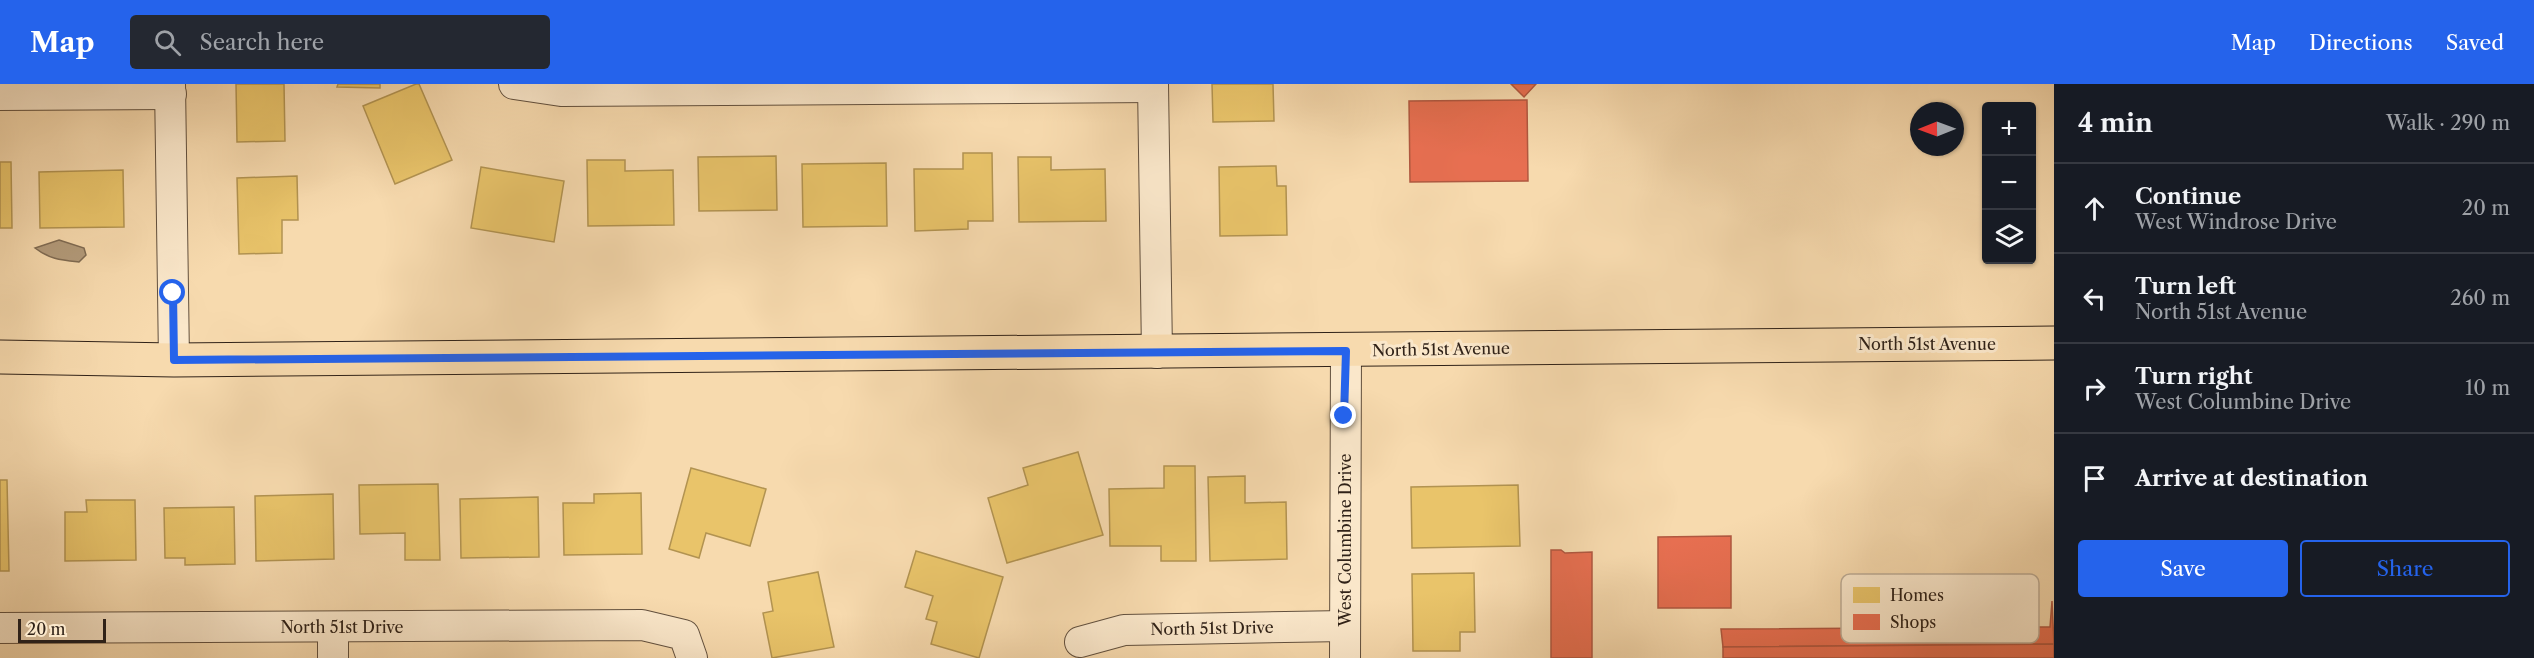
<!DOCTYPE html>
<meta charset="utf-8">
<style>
:root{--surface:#171b24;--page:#242831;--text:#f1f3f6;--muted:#9ea1a6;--line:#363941;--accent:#2563eb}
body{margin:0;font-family:"Libre Caslon Text",serif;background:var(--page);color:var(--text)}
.controls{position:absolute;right:18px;top:18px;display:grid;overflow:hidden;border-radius:6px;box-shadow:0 2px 4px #0004}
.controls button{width:54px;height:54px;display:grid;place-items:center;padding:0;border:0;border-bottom:2px solid var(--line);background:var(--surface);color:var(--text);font:30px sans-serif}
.compass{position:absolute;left:1910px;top:18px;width:54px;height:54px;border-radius:50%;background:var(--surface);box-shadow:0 2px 4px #0004;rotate:269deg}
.scale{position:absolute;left:18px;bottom:15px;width:88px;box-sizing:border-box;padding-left:6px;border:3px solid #302218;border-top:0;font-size:16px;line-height:21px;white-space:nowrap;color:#302218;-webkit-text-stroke:4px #fae7ca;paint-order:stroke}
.stop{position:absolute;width:18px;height:18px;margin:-14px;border:4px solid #2563eb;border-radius:50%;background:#fff}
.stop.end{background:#2563eb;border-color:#fff;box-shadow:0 2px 6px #0008}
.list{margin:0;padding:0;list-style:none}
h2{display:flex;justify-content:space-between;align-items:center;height:78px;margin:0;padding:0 24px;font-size:26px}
h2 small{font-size:20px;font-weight:400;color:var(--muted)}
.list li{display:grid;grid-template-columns:39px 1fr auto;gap:18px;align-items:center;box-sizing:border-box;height:90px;padding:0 24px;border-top:2px solid var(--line)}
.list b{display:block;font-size:22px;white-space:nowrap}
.list p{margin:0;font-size:20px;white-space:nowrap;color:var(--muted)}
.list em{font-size:20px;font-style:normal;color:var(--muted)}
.actions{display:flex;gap:12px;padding:18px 24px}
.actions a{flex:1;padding:14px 0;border:2px solid var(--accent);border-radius:6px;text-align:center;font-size:21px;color:var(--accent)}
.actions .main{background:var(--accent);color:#fff}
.icon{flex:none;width:33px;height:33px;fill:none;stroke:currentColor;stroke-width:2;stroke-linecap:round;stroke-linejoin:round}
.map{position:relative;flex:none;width:2054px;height:574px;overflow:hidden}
header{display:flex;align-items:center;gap:36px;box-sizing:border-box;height:84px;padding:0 30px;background:var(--accent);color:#fff}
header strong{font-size:28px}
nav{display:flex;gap:33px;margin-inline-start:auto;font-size:21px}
.search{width:420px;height:54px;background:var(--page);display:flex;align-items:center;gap:15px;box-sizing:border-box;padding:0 21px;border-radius:6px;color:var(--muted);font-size:22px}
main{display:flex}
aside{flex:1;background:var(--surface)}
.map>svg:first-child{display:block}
.water{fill:#b39b7b;stroke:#7f6b53;stroke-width:1.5}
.homes{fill:#e9c46a;stroke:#b29351;stroke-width:1.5}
.shops{fill:#e76f51;stroke:#b05840;stroke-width:1.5}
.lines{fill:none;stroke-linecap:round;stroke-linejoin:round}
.minor-casing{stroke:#62503e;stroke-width:32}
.primary-casing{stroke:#302218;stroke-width:35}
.minor{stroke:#fae7ca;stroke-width:30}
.primary{stroke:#f7daae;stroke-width:33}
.route{stroke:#2563eb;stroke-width:8}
.labels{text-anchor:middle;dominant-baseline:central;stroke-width:6;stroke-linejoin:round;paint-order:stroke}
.street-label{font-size:16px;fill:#302218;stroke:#fae7ca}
.key{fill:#fae7ca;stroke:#bdac95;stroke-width:1.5}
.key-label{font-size:16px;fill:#302218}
</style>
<header>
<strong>Map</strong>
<div class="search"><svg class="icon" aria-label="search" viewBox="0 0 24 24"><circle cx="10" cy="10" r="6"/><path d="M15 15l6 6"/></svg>Search here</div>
<nav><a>Map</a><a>Directions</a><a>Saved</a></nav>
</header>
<main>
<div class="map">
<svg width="2054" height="574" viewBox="0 0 2054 574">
<rect width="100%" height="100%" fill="#f7daae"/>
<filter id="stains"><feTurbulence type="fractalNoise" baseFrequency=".00333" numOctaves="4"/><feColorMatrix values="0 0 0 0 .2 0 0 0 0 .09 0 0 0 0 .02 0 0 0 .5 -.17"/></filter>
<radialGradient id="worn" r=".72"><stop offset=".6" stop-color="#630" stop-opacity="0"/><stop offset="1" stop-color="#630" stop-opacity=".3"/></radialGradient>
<path class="water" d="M59 156 84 164 86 171 79 178C61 176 49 175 35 164Z"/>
<g class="homes">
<path d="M236 0H284L285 57 237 58Z"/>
<path d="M338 0H380V4L337 3Z"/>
<path d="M416 0H419L452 76 395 100 363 22Z"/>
<path d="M1212 0H1273L1274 37 1213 38Z"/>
<path d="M963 69H992L993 137H968V145L915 147 914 85H963Z"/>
<path d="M776 72 777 126 699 127 698 73Z"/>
<path d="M1018 73H1051V86L1105 85 1106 137 1019 138Z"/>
<path d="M587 76H625V87L673 86 674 141 588 142Z"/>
<path d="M0 78H11L12 144H0Z"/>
<path d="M886 79 887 142 803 143 802 80Z"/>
<path d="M1276 82 1277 102H1286L1287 151 1220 152 1219 83Z"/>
<path d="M481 83 564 97 554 158 471 144Z"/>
<path d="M123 86 124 143 40 144 39 88Z"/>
<path d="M297 92 298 136H282V169L239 170 237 94Z"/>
<path d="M1078 368 1103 451 1007 479 988 414 1028 401 1023 384Z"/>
<path d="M1164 382H1195L1196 477H1161V462H1110L1109 405 1164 404Z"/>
<path d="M691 384 766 405 750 462 706 449 699 474 669 465Z"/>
<path d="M1245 392V419L1286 418 1287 475 1210 477 1208 393Z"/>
<path d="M0 396H7L9 487H0Z"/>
<path d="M438 400 440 476H405V449L360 450 359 401Z"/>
<path d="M1518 401 1520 462 1412 464 1411 403Z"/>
<path d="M641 409 642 470 564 471 563 419H594V410Z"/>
<path d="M333 410 334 475 256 477 255 412Z"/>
<path d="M538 413 539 473 461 474 460 415Z"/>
<path d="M86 416H135L136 476 65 477V428H87Z"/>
<path d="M234 423 235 480 185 481V474H165L164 424Z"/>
<path d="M916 467 1003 493 979 574 931 560 937 538 926 535 933 512 905 503Z"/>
<path d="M818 488 834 563 772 574 763 529 773 527 768 498Z"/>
<path d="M1474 489 1475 548H1460V567H1413L1412 490Z"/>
</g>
<g class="shops">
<path d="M1511 0H1536L1524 13Z"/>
<path d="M1527 16 1528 97 1410 98 1409 17Z"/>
<path d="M1731 452V524H1658V453Z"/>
<path d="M1551 466H1561L1565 469 1592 468V574H1551Z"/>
<path d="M2052 517 2054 560 1723 563 1721 545 2050 543Z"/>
<path d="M2054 560V574H1723V563Z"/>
</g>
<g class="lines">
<g class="minor-casing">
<g id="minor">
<path d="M170 0 174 276"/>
<path d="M514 0 561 7 1153 3"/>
<path d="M1153 0 1157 269"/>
<path d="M0 11 171 10"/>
<path d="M333 543V574"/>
<path d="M0 544 642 541 684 551 692 574"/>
<path d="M1080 558 1124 546 1345 542"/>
<path d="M1345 574 1346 266"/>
</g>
</g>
<g class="primary-casing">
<path id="primary" d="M0 273 174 276 2054 259"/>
</g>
<use href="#minor" class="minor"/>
<use href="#primary" class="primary"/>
</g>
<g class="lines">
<path class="route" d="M173 209 174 276 1346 267 1344 332"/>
</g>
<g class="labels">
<g class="street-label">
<text x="1927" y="260">North 51st Avenue</text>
<text transform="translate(1441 265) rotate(-1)">North 51st Avenue</text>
<text transform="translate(1345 456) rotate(-90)">West Columbine Drive</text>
<text x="342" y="543">North 51st Drive</text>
<text transform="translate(1212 544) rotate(-1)">North 51st Drive</text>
</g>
</g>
<rect x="1841" y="490" width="198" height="69" rx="9" class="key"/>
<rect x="1853" y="503" width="27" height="16" fill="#e9c46a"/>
<rect x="1853" y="530" width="27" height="16" fill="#e76f51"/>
<g class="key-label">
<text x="1890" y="517">Homes</text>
<text x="1890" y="544">Shops</text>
</g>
<rect width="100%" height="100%" filter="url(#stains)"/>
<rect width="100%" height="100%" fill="url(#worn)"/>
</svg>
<div class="controls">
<button>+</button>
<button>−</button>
<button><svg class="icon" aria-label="layers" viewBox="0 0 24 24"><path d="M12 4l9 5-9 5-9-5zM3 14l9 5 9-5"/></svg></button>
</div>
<svg class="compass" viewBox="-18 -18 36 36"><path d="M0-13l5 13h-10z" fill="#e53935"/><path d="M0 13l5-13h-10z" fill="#9ea1a6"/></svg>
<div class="scale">20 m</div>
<div class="stop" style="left:173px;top:209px"></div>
<div class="stop end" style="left:1344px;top:332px"></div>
</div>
<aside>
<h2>4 min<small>Walk · 290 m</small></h2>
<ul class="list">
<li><svg class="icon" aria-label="ahead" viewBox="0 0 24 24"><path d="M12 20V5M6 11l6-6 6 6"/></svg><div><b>Continue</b><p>West Windrose Drive</p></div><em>20 m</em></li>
<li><svg class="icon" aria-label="left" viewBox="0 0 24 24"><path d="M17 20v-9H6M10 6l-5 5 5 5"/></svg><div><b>Turn left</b><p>North 51st Avenue</p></div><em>260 m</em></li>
<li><svg class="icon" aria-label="right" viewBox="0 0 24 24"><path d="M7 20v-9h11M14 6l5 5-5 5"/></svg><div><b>Turn right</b><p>West Columbine Drive</p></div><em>10 m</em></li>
<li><svg class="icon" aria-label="arrive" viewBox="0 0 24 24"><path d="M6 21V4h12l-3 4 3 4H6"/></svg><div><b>Arrive at destination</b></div></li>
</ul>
<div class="actions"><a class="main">Save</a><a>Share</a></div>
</aside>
</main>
